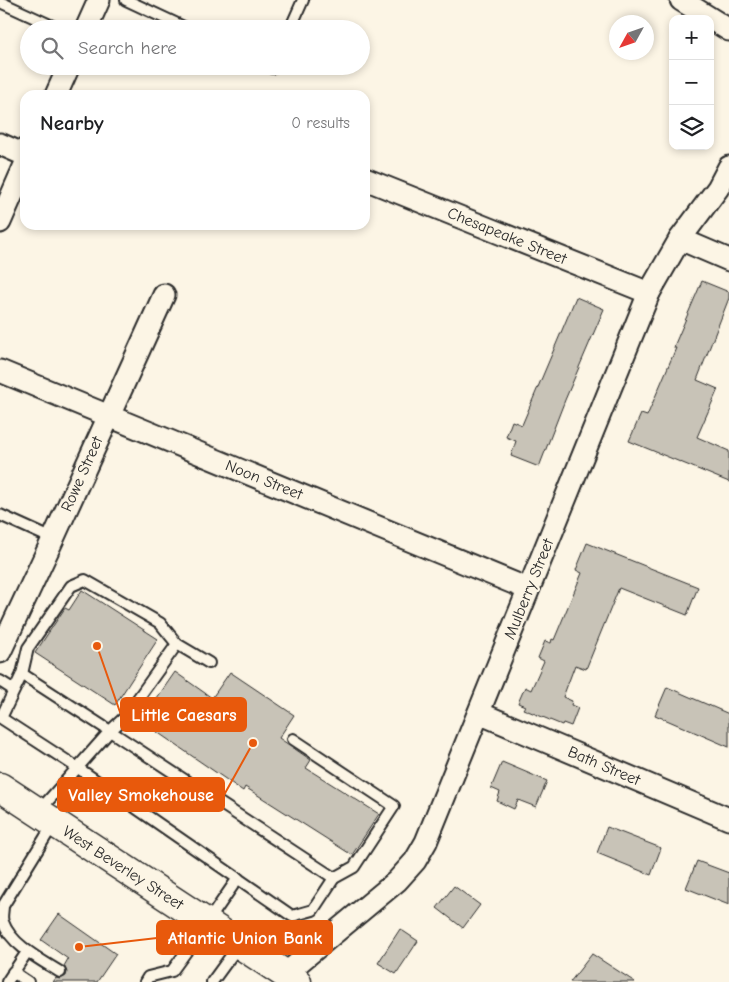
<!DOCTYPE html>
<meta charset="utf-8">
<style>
:root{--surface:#fff;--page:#f6f6f6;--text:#202124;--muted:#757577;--line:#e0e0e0}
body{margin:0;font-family:"Comic Neue",sans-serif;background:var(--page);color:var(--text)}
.controls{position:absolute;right:15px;top:15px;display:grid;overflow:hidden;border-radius:10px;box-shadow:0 2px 8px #0003}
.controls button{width:45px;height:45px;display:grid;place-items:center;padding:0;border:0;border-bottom:1px solid var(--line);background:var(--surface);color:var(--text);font:25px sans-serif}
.compass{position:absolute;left:609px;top:15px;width:45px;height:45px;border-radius:50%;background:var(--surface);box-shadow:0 2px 8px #0003;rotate:230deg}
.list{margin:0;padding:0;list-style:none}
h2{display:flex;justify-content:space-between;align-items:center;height:65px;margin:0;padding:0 20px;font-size:21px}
h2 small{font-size:16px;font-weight:400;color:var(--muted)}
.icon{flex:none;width:28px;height:28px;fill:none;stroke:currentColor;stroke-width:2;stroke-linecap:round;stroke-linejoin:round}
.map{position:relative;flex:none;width:729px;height:982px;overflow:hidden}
.search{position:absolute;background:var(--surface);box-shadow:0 2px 8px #0003;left:20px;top:20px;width:350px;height:55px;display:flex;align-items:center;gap:12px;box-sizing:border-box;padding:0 18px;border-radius:28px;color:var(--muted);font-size:19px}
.panel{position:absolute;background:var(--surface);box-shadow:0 2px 8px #0003;left:20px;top:90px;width:350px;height:140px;border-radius:15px}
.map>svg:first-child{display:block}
.building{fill:#c8c3b7;stroke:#2b2b2b}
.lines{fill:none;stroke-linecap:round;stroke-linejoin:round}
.service-casing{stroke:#2b2b2b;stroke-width:14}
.minor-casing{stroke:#2b2b2b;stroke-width:25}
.primary-casing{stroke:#2b2b2b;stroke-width:31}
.service{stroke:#fcf5e5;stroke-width:10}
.minor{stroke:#fcf5e5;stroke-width:21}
.primary{stroke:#fcf5e5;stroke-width:28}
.labels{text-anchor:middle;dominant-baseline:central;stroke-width:4.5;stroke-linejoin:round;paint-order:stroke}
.street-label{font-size:16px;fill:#2b2b2b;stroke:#fcf5e5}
.leader{fill:none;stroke:#e8590c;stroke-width:2}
.callout-dot{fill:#e8590c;stroke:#fcf5e5;stroke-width:2}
.callout{fill:#e8590c;stroke:#e8590c;stroke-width:2}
.callout-label{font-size:18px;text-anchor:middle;font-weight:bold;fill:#fff}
</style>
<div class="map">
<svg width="729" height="982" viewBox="0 0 729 982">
<rect width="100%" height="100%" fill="#fcf5e5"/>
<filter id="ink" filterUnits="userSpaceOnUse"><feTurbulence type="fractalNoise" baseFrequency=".02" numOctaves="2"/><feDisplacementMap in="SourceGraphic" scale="10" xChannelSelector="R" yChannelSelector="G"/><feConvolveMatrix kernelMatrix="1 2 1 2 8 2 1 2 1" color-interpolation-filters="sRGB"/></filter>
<g filter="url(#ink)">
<g class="building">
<path d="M702 281 729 292V298L697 380 718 389 697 437 729 451V482L629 441 641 414 647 416 676 348H674L675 344Z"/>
<path d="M576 297 604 309 565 400 539 467 511 456 516 441 506 437 512 421 522 425Z"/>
<path d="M587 543 698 587 687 615 619 588 586 669 575 665 563 697 572 701 571 705 578 708 571 726 563 723 562 725 523 709 525 706 518 703 525 687 531 690 544 661 538 658 545 641 551 643 552 639 554 640 582 573 576 570Z"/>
<path d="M82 590 158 639 115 705 35 653 65 608 69 610Z"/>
<path d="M175 672 212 698 230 672 294 715 279 738 311 760 306 768 379 814 352 855 245 787 243 791 141 721Z"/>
<path d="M667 687 729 714V747L655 715Z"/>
<path d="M502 762 547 781 536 807 518 800 514 809 497 801 500 792 491 788Z"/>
<path d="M607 827 661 848 651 875 597 853Z"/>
<path d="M697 861 729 873V905L686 888Z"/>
<path d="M454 886 480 905 463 928 437 908Z"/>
<path d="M59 914 116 954 97 982H53L56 978 60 979 66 976 67 972 64 966 68 959 41 940Z"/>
<path d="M400 929 418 941 396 974 378 963Z"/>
<path d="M592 954 635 982H570Z"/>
</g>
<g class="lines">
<g class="service-casing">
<g id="service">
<path d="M126 0 188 29"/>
<path d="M0 2 59 29"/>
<path d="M290 29 303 0"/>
<path d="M268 66 272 68 273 66"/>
<path d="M0 515 53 539"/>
<path d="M22 674 28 648 71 586 85 580 160 623 177 644 209 663"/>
<path d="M0 681 14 690"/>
<path d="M293 739 394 806 354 867 334 878"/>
<path d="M39 811 110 731 22 674 1 718 78 768 292 916 313 910 334 878 110 731 124 718 177 644"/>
<path d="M54 823 3 906C3 911 1 917 3 922 11 945 41 960 60 972"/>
<path d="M13 972 28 982"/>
<path d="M7 982 27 952"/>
<path d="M145 982 148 977 172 971 207 923 238 878"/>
<path d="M212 982 239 945"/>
</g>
</g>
<g class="minor-casing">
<g id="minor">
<path d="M681 0 729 30"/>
<path d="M86 29 99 0"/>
<path d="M56 95 69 66"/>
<path d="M0 144 25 155"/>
<path d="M365 179 649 293"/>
<path d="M0 222 25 165"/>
<path d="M680 239 729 260"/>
<path d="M0 371 528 589"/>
<path d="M0 652 53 539 164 295"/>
<path d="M479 713 729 819"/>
<path d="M285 974 397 881 415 861 426 842 649 293 680 239 718 188 729 167"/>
</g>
</g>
<g class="primary-casing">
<path id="primary" d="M0 787 297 982"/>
</g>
<use href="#service" class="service"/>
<use href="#minor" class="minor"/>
<use href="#primary" class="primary"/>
</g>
</g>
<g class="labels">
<g class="street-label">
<text transform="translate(507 236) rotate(22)">Chesapeake Street</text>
<text transform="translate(82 474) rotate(-66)">Rowe Street</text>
<text transform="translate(264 480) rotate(22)">Noon Street</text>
<text transform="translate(529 589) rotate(-68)">Mulberry Street</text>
<text transform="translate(604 766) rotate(23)">Bath Street</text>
<text transform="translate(123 868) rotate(33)">West Beverley Street</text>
</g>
</g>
<path class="leader" d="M97 646L121 715M253 743L224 795M79 947L157 938"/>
<g class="callout-dot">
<circle cx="97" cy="646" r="5"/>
<circle cx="253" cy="743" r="5"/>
<circle cx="79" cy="947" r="5"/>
</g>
<g class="callout">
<rect x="121" y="698" width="125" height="33" rx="5"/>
<rect x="58" y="778" width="166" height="33" rx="5"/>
<rect x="157" y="921" width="175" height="33" rx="5"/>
</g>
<g class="callout-label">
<text x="184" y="721">Little Caesars</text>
<text x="141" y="801">Valley Smokehouse</text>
<text x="245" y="944">Atlantic Union Bank</text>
</g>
</svg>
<div class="controls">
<button>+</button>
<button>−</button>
<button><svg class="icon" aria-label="layers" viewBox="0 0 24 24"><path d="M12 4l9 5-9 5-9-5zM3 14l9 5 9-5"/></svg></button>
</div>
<svg class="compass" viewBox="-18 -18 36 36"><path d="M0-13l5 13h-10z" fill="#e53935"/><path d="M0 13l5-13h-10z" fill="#757577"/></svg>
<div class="search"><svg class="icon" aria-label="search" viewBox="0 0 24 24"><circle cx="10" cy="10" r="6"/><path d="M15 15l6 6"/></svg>Search here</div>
<section class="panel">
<h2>Nearby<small>0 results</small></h2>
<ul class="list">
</ul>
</section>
</div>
